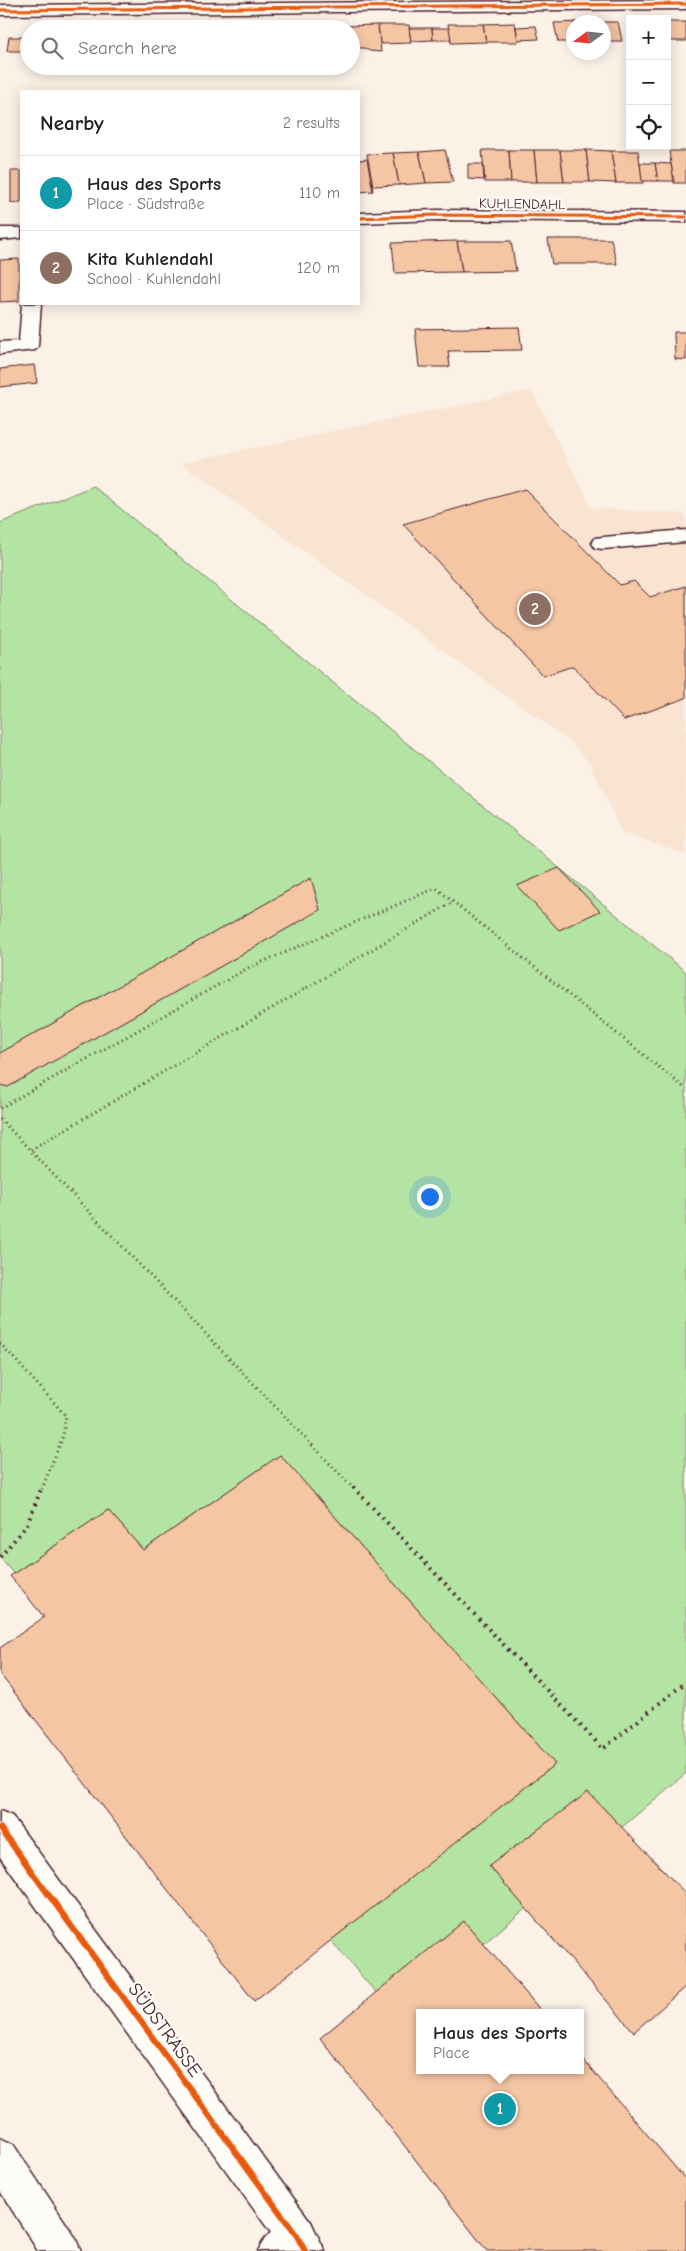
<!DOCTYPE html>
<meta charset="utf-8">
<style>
:root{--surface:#fff;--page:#f2f2f2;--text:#202124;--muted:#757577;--line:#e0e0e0;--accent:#2563eb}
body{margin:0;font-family:"Comic Neue",sans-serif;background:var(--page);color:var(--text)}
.controls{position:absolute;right:15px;top:15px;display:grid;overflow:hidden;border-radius:0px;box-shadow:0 2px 12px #0003}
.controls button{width:45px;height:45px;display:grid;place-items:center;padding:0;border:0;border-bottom:1px solid var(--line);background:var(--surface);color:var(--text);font:25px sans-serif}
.compass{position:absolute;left:566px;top:15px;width:45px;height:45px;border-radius:50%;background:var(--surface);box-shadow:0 2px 12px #0003;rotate:255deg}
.you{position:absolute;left:429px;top:1196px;width:18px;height:18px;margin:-12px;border:4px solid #fff;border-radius:50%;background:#1a73e8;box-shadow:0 0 0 8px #1a73e833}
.badge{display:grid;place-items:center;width:32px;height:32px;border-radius:50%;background:var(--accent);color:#fff;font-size:16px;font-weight:700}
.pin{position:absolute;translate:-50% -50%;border:2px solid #fff;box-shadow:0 1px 5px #0006}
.popup{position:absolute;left:416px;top:2009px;width:168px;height:65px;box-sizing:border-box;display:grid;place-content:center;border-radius:0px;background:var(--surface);filter:drop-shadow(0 1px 4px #0005);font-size:16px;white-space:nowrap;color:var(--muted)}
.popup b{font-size:19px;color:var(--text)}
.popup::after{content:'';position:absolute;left:50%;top:100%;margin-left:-10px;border:10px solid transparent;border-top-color:var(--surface)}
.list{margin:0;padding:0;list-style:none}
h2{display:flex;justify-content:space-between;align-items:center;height:65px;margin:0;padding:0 20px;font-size:21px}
h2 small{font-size:16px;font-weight:400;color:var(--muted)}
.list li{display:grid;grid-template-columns:32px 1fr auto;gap:15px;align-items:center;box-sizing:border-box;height:75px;padding:0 20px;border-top:1px solid var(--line)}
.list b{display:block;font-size:19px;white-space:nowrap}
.list p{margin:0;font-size:16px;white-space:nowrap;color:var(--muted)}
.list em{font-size:16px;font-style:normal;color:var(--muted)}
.icon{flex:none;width:28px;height:28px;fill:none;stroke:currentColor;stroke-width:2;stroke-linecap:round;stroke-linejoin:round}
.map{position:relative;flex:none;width:686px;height:2251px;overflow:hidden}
.search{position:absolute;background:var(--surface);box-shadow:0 2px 12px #0003;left:20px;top:20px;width:340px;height:55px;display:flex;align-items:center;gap:12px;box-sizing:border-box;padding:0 18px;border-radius:28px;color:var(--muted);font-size:19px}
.panel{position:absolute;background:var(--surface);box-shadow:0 2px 12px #0003;left:20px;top:90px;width:340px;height:215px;border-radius:0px}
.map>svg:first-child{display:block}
.built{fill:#f9e4d2}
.green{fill:#b3e4a4;stroke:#7e8268}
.building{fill:#f5c6a4;stroke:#4a1f2b}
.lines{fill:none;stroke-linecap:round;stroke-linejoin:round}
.lane-casing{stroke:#4a1f2b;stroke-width:3}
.street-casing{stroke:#4a1f2b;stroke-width:3}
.path-far1{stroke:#4a1f2b;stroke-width:3;stroke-dasharray:1 4;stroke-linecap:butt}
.path{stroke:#4a1f2b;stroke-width:4;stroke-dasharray:2 5;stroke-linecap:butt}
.lane{fill:#fdfcf7;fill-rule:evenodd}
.street{fill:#fdfcf7;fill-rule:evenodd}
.cycleway-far1-casing{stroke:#fdfcf7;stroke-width:5}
.cycleway-casing{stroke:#fdfcf7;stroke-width:9}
.cycleway-far1{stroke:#e8590c;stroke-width:3}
.cycleway{stroke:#e8590c;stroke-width:6}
.labels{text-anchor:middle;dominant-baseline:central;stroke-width:4.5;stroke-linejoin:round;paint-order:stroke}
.far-street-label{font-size:14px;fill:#4a1f2b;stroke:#fdfcf7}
.near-street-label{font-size:19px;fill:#4a1f2b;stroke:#fdfcf7}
</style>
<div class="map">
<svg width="686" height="2251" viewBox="0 0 686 2251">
<rect width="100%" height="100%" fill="#fbf1e6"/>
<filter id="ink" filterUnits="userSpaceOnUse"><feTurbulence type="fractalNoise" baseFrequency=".02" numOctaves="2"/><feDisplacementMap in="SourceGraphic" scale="10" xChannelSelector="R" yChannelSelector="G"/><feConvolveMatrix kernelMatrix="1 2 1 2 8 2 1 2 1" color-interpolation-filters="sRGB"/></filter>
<g filter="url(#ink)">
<path class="built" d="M531 390 592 508 686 514V854L622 833 590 764 572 743 181 463Z"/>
<path class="green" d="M93 486 686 972V1773L397 2017 0 1558V523Z"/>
<g class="building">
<path d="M574 22V42H558L554 23 587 22Z"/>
<path d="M587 22H618L622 41H604V22Z"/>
<rect x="667" y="22" width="19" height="19"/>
<path d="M515 23 518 42H486L483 24Z"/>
<path d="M448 24H483L486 42 451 43Z"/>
<path d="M378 25H409L411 43 380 44Z"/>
<path d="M378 25 381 52 370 51 364 48H351V29H344V26Z"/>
<path d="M536 26 539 39 518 40 516 27Z"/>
<path d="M409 28H432L433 40 411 41Z"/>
<path d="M432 28H449L451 40H433Z"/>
<path d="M9 37H29L27 51H7Z"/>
<path d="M445 150 453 182 426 183 419 152Z"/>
<path d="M482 150H509L511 182H485Z"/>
<path d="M509 150H534L537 182H511Z"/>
<path d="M534 150H560L564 182H537Z"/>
<path d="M560 150H586L590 182H564Z"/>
<path d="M586 150 611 151 616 183 590 182Z"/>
<path d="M611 151H638L643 183H616Z"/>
<path d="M669 151H686V183H674Z"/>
<path d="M419 152 426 183 399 185 393 153Z"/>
<path d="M393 153 399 185 373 186 367 154Z"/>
<path d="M367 159 373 191 359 192V160Z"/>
<path d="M640 163H655L658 181H642Z"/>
<path d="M655 163 671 164 674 181H658Z"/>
<path d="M468 164H483L484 180 468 179Z"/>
<path d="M11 171H21V202L11 203Z"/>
<path d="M548 239H611L617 264H552Z"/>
<path d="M457 241H511L516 271 462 272Z"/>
<path d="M457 241 462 272 395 273 392 243Z"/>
<path d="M19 259V279L21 280 19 282V301L0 302V260Z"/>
<path d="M519 327 522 350 448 351 450 367H419L415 329Z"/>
<path d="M674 332H686V360L675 359Z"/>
<path d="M34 365 37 383 0 387V369Z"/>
<path d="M525 489 620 585 634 581 650 597 686 586V698L624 720 573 666 543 676 403 524Z"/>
<path d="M559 868 600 911 559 930 517 886Z"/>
<path d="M311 878 320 910 8 1087 0 1085V1053Z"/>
<path d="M280 1455 555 1764 254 2001 0 1674V1648L44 1617 10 1576 108 1510 143 1550Z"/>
<path d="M588 1792 686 1894V1986L634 2032 489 1866Z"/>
<path d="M464 1921 543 2013H420V2070H580V2056L686 2180V2251H487L320 2038Z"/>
</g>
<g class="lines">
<g class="lane-casing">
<g id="lane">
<path d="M22 304H41L38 346 35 350 0 354V342L19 341Z"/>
<path d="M686 530V542L603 549 595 548 592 543 595 538 603 537Z"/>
<path d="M0 2138 13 2144 75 2237 81 2251H38L0 2191Z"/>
<path d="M297 2217 311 2222 316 2236 311 2250 258 2251C266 2233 279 2224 297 2217Z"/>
</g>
</g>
<g class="street-casing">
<g id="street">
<path d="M686 0V9L0 15V5Z"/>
<path d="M437 210 686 212V222L437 220 359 223V213Z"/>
<path d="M0 228H21V238L0 240Z"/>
<path d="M0 1811 12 1816 311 2222 325 2251H284L0 1857Z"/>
</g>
</g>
<g class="path-far1">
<path d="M0 1108 248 968 436 888 686 1089"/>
<path d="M0 1119 30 1150"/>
<path d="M0 1343 66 1416 63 1436 42 1489"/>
<path d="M354 1489 30 1150 453 902"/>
</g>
<g class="path">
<path d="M353 1487 603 1749 686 1682"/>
<path d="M0 1557 27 1525 42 1487"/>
</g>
<use href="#lane" class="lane"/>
<use href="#street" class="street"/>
<g class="cycleway-far1-casing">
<g id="cycleway-far1">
<path d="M0 10 686 4"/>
<path d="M359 218 437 215 686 217"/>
</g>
</g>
<g class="cycleway-casing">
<path id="cycleway" d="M0 1828 297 2236 305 2251"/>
</g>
<use href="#cycleway-far1" class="cycleway-far1"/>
<use href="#cycleway" class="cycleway"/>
</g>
</g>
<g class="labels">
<g class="far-street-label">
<text transform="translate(522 204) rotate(1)">KUHLENDAHL</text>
</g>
<g class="near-street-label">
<text transform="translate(165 2030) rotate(54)">SÜDSTRASSE</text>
</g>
</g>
</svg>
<div class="controls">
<button>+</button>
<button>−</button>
<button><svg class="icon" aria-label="locate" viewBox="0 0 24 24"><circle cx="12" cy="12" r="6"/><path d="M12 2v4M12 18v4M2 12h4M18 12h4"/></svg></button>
</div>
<svg class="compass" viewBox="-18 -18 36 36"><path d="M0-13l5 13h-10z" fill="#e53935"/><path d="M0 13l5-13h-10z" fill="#757577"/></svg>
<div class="you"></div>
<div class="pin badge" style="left:500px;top:2109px;background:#0f9aa8">1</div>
<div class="popup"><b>Haus des Sports</b>Place</div>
<div class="pin badge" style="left:535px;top:609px;background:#8d6e63">2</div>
<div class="search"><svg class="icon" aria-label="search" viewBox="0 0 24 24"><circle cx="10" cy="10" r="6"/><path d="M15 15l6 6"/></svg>Search here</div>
<section class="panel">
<h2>Nearby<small>2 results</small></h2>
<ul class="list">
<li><span class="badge" style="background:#0f9aa8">1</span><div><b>Haus des Sports</b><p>Place · Südstraße</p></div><em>110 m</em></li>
<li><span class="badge" style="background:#8d6e63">2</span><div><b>Kita Kuhlendahl</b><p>School · Kuhlendahl</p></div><em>120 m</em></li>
</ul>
</section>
</div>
